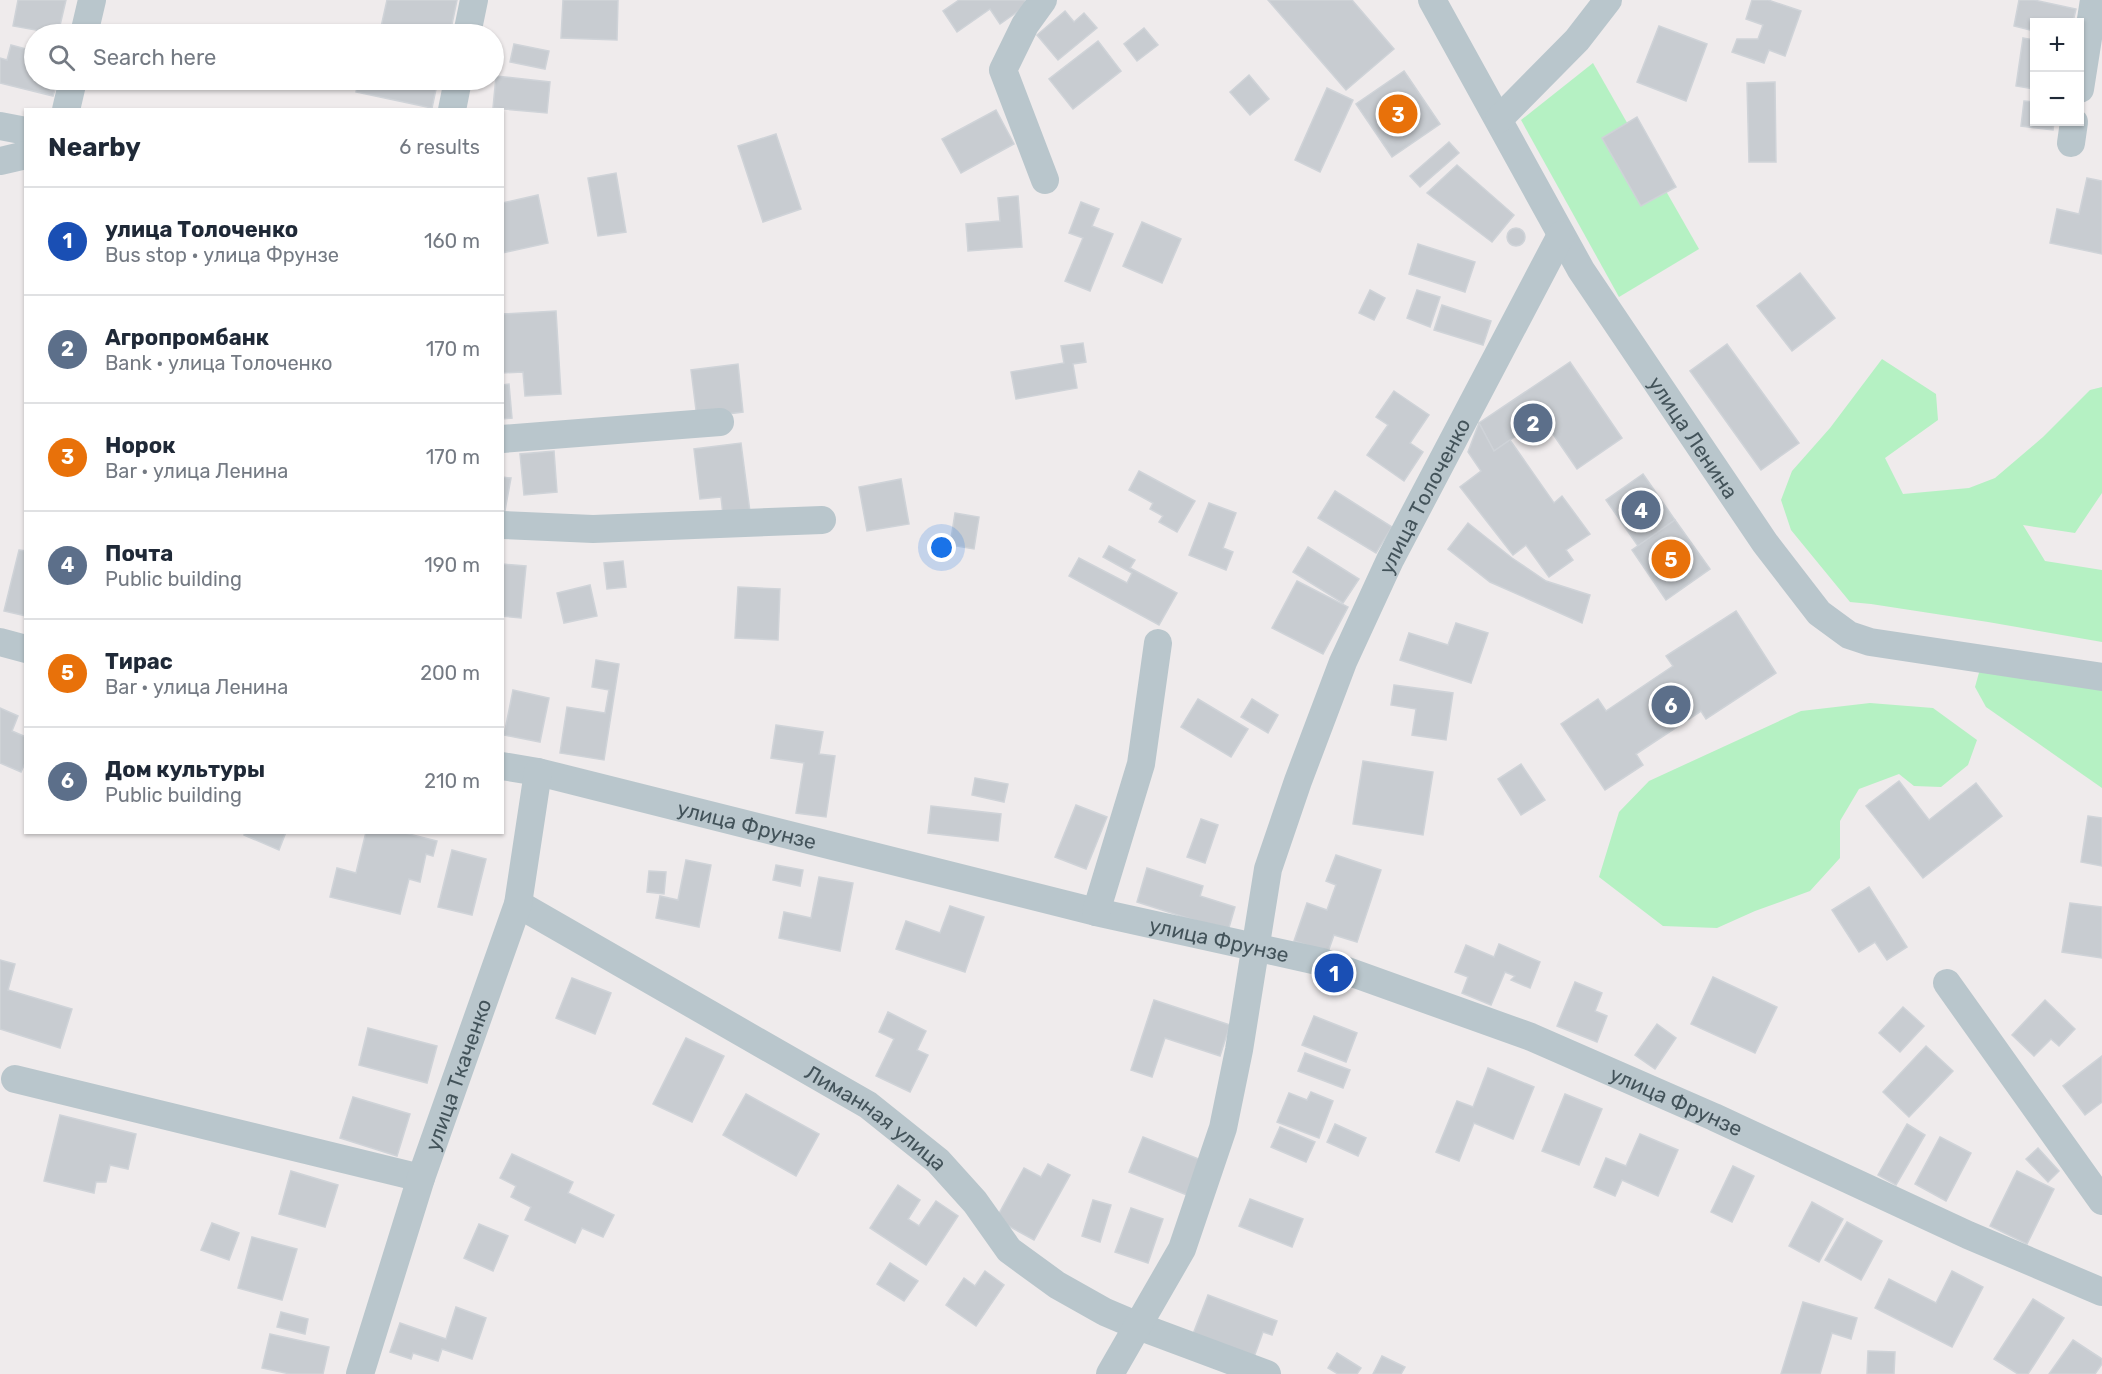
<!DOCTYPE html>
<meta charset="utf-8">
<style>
:root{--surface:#fff;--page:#f6f6f7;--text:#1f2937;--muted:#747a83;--line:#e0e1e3;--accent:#7c3aed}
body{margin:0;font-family:Rubik,sans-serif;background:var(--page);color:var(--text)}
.controls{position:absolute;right:18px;top:18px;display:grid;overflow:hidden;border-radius:0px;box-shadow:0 2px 4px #0004}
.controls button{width:54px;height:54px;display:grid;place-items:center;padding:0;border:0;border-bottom:2px solid var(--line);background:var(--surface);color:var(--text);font:30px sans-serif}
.you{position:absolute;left:942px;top:548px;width:21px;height:21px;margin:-15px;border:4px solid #fff;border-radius:50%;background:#1a73e8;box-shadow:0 0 0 9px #1a73e833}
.badge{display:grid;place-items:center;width:39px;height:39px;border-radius:50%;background:var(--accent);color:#fff;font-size:20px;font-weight:700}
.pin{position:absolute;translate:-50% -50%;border:3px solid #fff;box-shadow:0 2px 6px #0006}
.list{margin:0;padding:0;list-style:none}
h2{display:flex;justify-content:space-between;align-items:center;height:78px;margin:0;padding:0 24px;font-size:26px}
h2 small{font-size:20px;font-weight:400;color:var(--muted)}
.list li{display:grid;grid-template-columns:39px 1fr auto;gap:18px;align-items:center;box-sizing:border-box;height:108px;padding:0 24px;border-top:2px solid var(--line)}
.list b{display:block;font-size:22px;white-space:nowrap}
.list p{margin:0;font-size:20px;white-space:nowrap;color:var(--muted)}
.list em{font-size:20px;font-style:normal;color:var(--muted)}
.icon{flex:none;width:33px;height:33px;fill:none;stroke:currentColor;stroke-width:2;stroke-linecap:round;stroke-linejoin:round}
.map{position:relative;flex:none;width:2102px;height:1374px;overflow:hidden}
.search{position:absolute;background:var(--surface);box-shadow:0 2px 4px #0004;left:24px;top:24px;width:480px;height:66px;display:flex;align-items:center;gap:15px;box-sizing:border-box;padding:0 21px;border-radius:33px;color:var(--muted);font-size:22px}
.panel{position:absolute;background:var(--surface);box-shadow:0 2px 4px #0004;left:24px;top:108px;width:480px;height:726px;border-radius:0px}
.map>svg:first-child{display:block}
.green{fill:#b5f1c3}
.building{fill:#c8ccd1;stroke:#cfd3d8;stroke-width:1.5}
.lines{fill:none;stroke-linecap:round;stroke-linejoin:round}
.minor{stroke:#b9c6cc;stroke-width:28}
.labels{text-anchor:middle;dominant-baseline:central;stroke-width:6;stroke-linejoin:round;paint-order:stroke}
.street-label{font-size:21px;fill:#43535a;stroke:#fff}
</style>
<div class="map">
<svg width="2102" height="1374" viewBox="0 0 2102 1374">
<rect width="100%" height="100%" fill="#efebec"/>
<g class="green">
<path d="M1593 63 1699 249 1619 297 1521 120Z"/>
<path d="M1882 359 1936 394 1938 420 1885 458 1903 494 1969 488 1995 478 2043 437 2090 390 2102 387V493L2075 533 2023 525 2045 561 2102 570V642L1988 622 1871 604 1850 602 1791 530 1781 500 1792 471 1830 428Z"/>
<path d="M1980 669 2102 689V788L1986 707 1975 687Z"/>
<path d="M1870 703 1933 708 1977 740 1968 765 1941 787 1914 786 1899 774 1859 789 1840 821V858L1810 891 1755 911 1717 928 1663 926 1599 877 1619 812 1649 781 1801 711Z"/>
</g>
<g class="building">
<path d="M18 0H66L58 34 13 26Z"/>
<path d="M387 0H457L450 34H414L381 27Z"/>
<path d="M563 0H618L617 40 561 38Z"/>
<path d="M959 0H1024L1027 5 1000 24 990 9 957 32 943 11Z"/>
<path d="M1268 0H1352L1394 49 1346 90Z"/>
<path d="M1752 0H1768L1801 11 1785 56 1769 50 1764 63 1732 52 1737 39H1758L1763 25 1746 19Z"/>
<path d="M2019 0H2034L2076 9 2073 22H2034V31L2014 26Z"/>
<path d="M1065 11 1074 22 1084 13 1097 28 1058 60 1037 35Z"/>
<path d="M1659 26 1707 44 1686 101 1637 82Z"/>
<path d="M1144 28 1158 45 1137 61 1124 44Z"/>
<path d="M2023 38 2034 40V89L2016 86Z"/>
<path d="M1098 41 1121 71 1073 109 1049 79Z"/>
<path d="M514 44 549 51 545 69 510 62Z"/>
<path d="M11 45 34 51V80H58L53 96 0 83V58L7 60Z"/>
<path d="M1404 71 1440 124 1392 157 1356 104Z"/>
<path d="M1249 75 1269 99 1250 115 1230 92Z"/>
<path d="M496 76 550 82 547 113 493 108Z"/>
<path d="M359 80H438L432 108 356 92Z"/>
<path d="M1775 82 1776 162H1749L1747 83Z"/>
<path d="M1327 88 1353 100 1320 172 1295 160Z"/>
<path d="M2024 101 2034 102V122H2054L2053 130 2021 126Z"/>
<path d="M996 110 1014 144 961 173 942 139Z"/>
<path d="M1637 117 1676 187 1641 206 1602 138Z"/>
<path d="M776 134 801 209 763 222 738 146Z"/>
<path d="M1449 142 1459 153 1420 187 1410 176Z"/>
<path d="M1457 165 1514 215 1492 242 1427 193Z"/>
<path d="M616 173 626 232 598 236 588 178Z"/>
<path d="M2087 178 2102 181V254L2050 243 2057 209 2079 214Z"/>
<path d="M538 195 548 243 502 253V203Z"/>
<path d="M1018 196 1022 247 968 251 966 224 1000 221 998 198Z"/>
<path d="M1081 202 1099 209 1092 226 1113 234 1090 291 1065 281 1083 238 1069 233Z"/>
<path d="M1142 222 1181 239 1162 283 1123 266Z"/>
<circle cx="1516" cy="237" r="9"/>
<path d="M1418 244 1475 262 1465 292 1409 274Z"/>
<path d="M1800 273 1835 318 1792 351 1757 306Z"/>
<path d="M1370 290 1385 298 1374 320 1359 313Z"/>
<path d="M1417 290 1440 297 1430 327 1407 318Z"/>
<path d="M1442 305 1491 321 1483 345 1434 330Z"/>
<path d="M556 311 561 394 525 396 523 372 502 373V314Z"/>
<path d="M1083 343 1086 362 1073 364 1077 388 1016 399 1011 372 1064 363 1061 346Z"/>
<path d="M1727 344 1799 443 1761 470 1690 371Z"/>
<path d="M1570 362 1622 438 1577 469 1542 418 1494 451 1479 423Z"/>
<path d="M738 364 743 412 697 418 691 370Z"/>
<path d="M509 384 512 418 502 419V385Z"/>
<path d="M1394 391 1429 415 1410 443 1423 452 1404 481 1367 455 1388 425 1376 417Z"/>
<path d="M1479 423 1494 451 1510 440 1554 503 1562 496 1590 534 1566 550 1573 560 1549 577 1526 545 1513 555 1460 487 1481 471 1468 452Z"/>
<path d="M741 443 750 512 723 515 721 497 700 499 694 449Z"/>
<path d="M554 451 557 492 524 495 520 454Z"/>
<path d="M1139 471 1195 501 1177 532 1159 522 1163 516 1150 509 1153 503 1129 490Z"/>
<path d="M1643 474 1675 520 1638 546 1606 500Z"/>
<path d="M502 477 511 478 504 516H502Z"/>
<path d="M901 479 909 524 867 531 859 487Z"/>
<path d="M1335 491 1392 527 1376 553 1318 518Z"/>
<path d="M1209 503 1236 513 1223 548 1233 552 1226 570 1189 555Z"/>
<path d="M955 513 979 517 974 549 950 545Z"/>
<path d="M1675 520 1710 569 1666 600 1632 550Z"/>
<path d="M1468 523 1512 558 1546 581 1590 595 1582 623 1490 582 1448 549Z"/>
<path d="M1109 546 1135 560 1130 568 1177 593 1159 625 1069 576 1079 558 1127 583 1132 573 1103 557Z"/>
<path d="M1308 547 1359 579 1343 603 1293 572Z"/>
<path d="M19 550 26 551V616L4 611Z"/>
<path d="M623 561 626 587 607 589 604 563Z"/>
<path d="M502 564 526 566 521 618 502 616Z"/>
<path d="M1297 581 1348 607 1323 654 1272 628Z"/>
<path d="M590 585 597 616 564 623 557 593Z"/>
<path d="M738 587 780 589 778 640 735 638Z"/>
<path d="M1736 611 1776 673 1706 719 1701 711 1636 754 1643 765 1605 790 1561 724 1598 699 1606 711 1673 666 1666 656Z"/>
<path d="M1456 623 1488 633 1471 683 1400 660 1409 633 1448 645Z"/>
<path d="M596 660 619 664 604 760 560 753 567 707 605 713 609 690 592 687Z"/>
<path d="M1394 685 1453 693 1446 740 1412 735 1416 709 1391 705Z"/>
<path d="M513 690 549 698 540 742 504 735Z"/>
<path d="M1198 699 1248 729 1231 757 1181 727Z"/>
<path d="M1252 699 1278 715 1268 733 1241 717Z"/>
<path d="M0 708 18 716 12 731 26 737V761L21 772 0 763Z"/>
<path d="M776 725 823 732 819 754 835 756 826 817 796 813 804 763 771 758Z"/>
<path d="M1363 761 1433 772 1423 835 1353 824Z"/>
<path d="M1521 764 1545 800 1521 815 1498 779Z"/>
<path d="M975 778 1008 784 1004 802 972 795Z"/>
<path d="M1899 781 1929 820 1976 783 2002 816 1923 878 1866 806Z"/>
<path d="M1076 805 1107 817 1086 869 1055 857Z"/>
<path d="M931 806 1001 814 998 841 928 833Z"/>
<path d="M2088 816 2102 818V866L2081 862Z"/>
<path d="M1201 819 1218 825 1205 863 1187 857Z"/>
<path d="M245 832H286L279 850 244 835Z"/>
<path d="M366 832H401L437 841 433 856 426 854 420 882 409 879 400 914 330 897 337 868 356 873Z"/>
<path d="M452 850 486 859 472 915 438 907Z"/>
<path d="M1336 855 1381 870 1357 942 1334 935 1328 952 1294 941 1307 903 1327 910 1336 885 1326 881Z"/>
<path d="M686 860 711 865 699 927 656 918 660 896 678 900Z"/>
<path d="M776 865 803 870 800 886 773 880Z"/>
<path d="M1147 868 1203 886 1200 896 1235 907 1228 931 1137 902Z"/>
<path d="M649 871 666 872 664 894 647 892Z"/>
<path d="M819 877 853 883 840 951 779 938 784 912 811 918Z"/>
<path d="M1869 887 1907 947 1887 960 1875 942 1859 952 1832 910Z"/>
<path d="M2070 903 2102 907V958L2062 952Z"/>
<path d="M950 906 984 917 965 972 896 949 906 921 940 933Z"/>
<path d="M1499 944 1540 962 1530 988 1511 980 1515 976 1505 972 1491 1005 1462 993 1468 977 1455 972 1466 945 1494 957Z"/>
<path d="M0 960 15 964 8 990 72 1009 60 1048 0 1029Z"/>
<path d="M1713 977 1777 1007 1755 1053 1691 1024Z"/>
<path d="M572 978 611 993 595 1034 556 1018Z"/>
<path d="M1575 982 1602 993 1595 1011 1607 1016 1597 1042 1557 1026Z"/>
<path d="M1154 1000 1230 1025 1220 1056 1165 1038 1152 1077 1131 1070Z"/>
<path d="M2045 1000 2075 1029 2059 1046 2051 1039 2034 1056 2012 1035Z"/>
<path d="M1903 1007 1924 1026 1900 1052 1879 1033Z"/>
<path d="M888 1012 926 1031 917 1050 928 1055 910 1092 876 1076 894 1039 879 1032Z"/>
<path d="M1314 1016 1357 1033 1346 1062 1302 1045Z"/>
<path d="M1657 1024 1676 1038 1655 1069 1635 1055Z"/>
<path d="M368 1028 437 1046 427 1083 359 1065Z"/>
<path d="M686 1038 724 1056 692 1122 653 1104Z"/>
<path d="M1926 1046 1953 1071 1909 1117 1883 1092Z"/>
<path d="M1305 1053 1350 1070 1343 1088 1298 1071Z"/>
<path d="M2102 1056V1102L2085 1115 2063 1086Z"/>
<path d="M1488 1068 1534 1087 1513 1139 1474 1123 1459 1161 1436 1152 1457 1101 1473 1107Z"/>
<path d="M1311 1092 1333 1101 1319 1138 1277 1122 1289 1093 1307 1100Z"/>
<path d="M746 1094 819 1134 796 1176 723 1135Z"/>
<path d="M1565 1094 1602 1109 1579 1165 1542 1151Z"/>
<path d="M353 1097 410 1114 397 1156 340 1138Z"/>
<path d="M60 1115 136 1134 128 1169 110 1165 106 1182H96L94 1193 44 1181Z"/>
<path d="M1335 1124 1366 1138 1358 1156 1327 1142Z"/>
<path d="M1907 1124 1925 1135 1896 1185 1878 1175Z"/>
<path d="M1280 1127 1315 1142 1306 1162 1271 1147Z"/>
<path d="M1640 1134 1678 1150 1658 1196 1622 1180 1615 1196 1594 1187 1606 1158 1626 1166Z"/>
<path d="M1143 1137 1201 1160 1187 1195 1129 1172Z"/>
<path d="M1940 1137 1971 1153 1946 1201 1915 1184Z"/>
<path d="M2038 1148 2059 1171 2048 1182 2026 1159Z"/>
<path d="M512 1154 573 1182 568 1193 614 1215 603 1237 582 1228 575 1243 525 1220 531 1207 511 1197 516 1186 500 1178Z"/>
<path d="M1048 1164 1070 1175 1034 1240 996 1219 1024 1168 1041 1177Z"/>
<path d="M1733 1166 1754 1176 1732 1222 1711 1212Z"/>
<path d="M291 1171 338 1185 325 1227 279 1214Z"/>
<path d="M2017 1171 2054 1189 2027 1244 1990 1226Z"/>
<path d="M898 1185 920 1200 908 1219 919 1226 936 1201 958 1216 926 1265 870 1228Z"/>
<path d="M1250 1199 1303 1219 1292 1247 1239 1226Z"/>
<path d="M1093 1200 1111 1205 1100 1242 1082 1236Z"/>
<path d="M1812 1202 1843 1219 1819 1262 1789 1246Z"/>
<path d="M1131 1208 1163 1219 1148 1263 1115 1252Z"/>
<path d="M1847 1222 1882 1241 1861 1280 1825 1260Z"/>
<path d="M212 1223 239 1233 229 1260 201 1250Z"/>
<path d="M479 1224 508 1236 493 1271 464 1258Z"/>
<path d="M252 1237 297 1249 282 1300 238 1288Z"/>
<path d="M890 1263 918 1281 904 1301 877 1284Z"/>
<path d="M985 1271 1004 1285 976 1326 946 1305 964 1278 975 1286Z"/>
<path d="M1952 1271 1983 1287 1952 1347 1875 1308 1889 1279 1936 1303Z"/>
<path d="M1208 1295 1277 1321 1272 1335 1263 1332 1254 1357 1193 1334Z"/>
<path d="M2033 1299 2064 1318 2028 1374H2018L1994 1359Z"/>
<path d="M1803 1302 1857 1318 1851 1339 1832 1333 1820 1374H1781Z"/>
<path d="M456 1307 486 1318 472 1359 442 1349 438 1361 413 1353 411 1359 390 1352 400 1323 446 1339Z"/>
<path d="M281 1312 308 1319 305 1334 277 1327Z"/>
<path d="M270 1334 329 1347 323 1374H290L262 1368Z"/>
<path d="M2073 1340 2102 1359V1364L2095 1374H2049Z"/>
<path d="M1868 1351 1895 1352 1894 1374H1867Z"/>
<path d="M1337 1353 1361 1368 1357 1374H1338L1328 1368Z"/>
<path d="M1382 1356 1405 1367 1401 1374H1373Z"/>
</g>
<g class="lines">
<g class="minor">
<path d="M1043 0 1025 25 1003 70 1045 180"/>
<path id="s1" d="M1432 0 1581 270 1765 543 1819 613 1849 635 1870 642 2102 677"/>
<path d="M84 34 92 0"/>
<path d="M467 34 474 0"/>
<path d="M2080 89 2094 0"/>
<path d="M66 110 73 80"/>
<path d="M452 110 458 80"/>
<path d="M1499 119 1577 40 1608 0"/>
<path d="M0 126 26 131"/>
<path d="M2071 143 2074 122"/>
<path d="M0 161 26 155"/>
<path d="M502 439 720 422"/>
<path d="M502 525 593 529 822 520"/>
<path d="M0 642 26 649"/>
<path id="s2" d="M502 766 538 772 1096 912 1322 962 1531 1037 1714 1117 1968 1235 2102 1292"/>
<path id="s3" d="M518 904 868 1105 938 1161 975 1202 1009 1250 1057 1285 1105 1312 1138 1326 1267 1374"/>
<path d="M1096 912 1141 764 1158 643"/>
<path d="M1947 983 2102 1201"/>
<path d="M15 1079 421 1178"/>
<path id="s4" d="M360 1374 421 1178 518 904 538 772"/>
<path id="s5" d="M1110 1374 1182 1249 1223 1128 1239 1050 1268 869 1298 781 1343 662 1390 560 1561 235"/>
</g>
</g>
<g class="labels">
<g class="street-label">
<text stroke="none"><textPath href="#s1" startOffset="510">улица Ленина</textPath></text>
<text stroke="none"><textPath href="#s5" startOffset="940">улица Толоченко</textPath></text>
<text stroke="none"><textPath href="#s2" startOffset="252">улица Фрунзе</textPath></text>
<text stroke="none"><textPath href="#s2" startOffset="738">улица Фрунзе</textPath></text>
<text stroke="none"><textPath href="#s4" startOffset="315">улица Ткаченко</textPath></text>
<text stroke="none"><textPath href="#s2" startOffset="1224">улица Фрунзе</textPath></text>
<text stroke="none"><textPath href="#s3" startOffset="417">Лиманная улица</textPath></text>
</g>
</g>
</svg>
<div class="controls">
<button>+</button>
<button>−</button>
</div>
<div class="you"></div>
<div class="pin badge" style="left:1334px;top:973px;background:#1a4fb4">1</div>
<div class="pin badge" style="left:1533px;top:423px;background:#5c6f8a">2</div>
<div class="pin badge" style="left:1398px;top:114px;background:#e8710a">3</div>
<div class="pin badge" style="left:1641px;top:510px;background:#5c6f8a">4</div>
<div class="pin badge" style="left:1671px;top:559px;background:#e8710a">5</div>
<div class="pin badge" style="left:1671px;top:705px;background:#5c6f8a">6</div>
<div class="search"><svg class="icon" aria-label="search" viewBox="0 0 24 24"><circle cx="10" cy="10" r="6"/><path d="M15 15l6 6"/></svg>Search here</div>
<section class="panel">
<h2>Nearby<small>6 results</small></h2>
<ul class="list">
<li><span class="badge" style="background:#1a4fb4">1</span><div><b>улица Толоченко</b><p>Bus stop · улица Фрунзе</p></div><em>160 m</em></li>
<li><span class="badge" style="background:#5c6f8a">2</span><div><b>Агропромбанк</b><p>Bank · улица Толоченко</p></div><em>170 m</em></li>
<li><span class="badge" style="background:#e8710a">3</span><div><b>Норок</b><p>Bar · улица Ленина</p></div><em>170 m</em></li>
<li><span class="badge" style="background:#5c6f8a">4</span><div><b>Почта</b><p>Public building</p></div><em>190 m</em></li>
<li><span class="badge" style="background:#e8710a">5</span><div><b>Тирас</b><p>Bar · улица Ленина</p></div><em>200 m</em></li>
<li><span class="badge" style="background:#5c6f8a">6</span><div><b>Дом культуры</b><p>Public building</p></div><em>210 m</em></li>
</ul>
</section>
</div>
